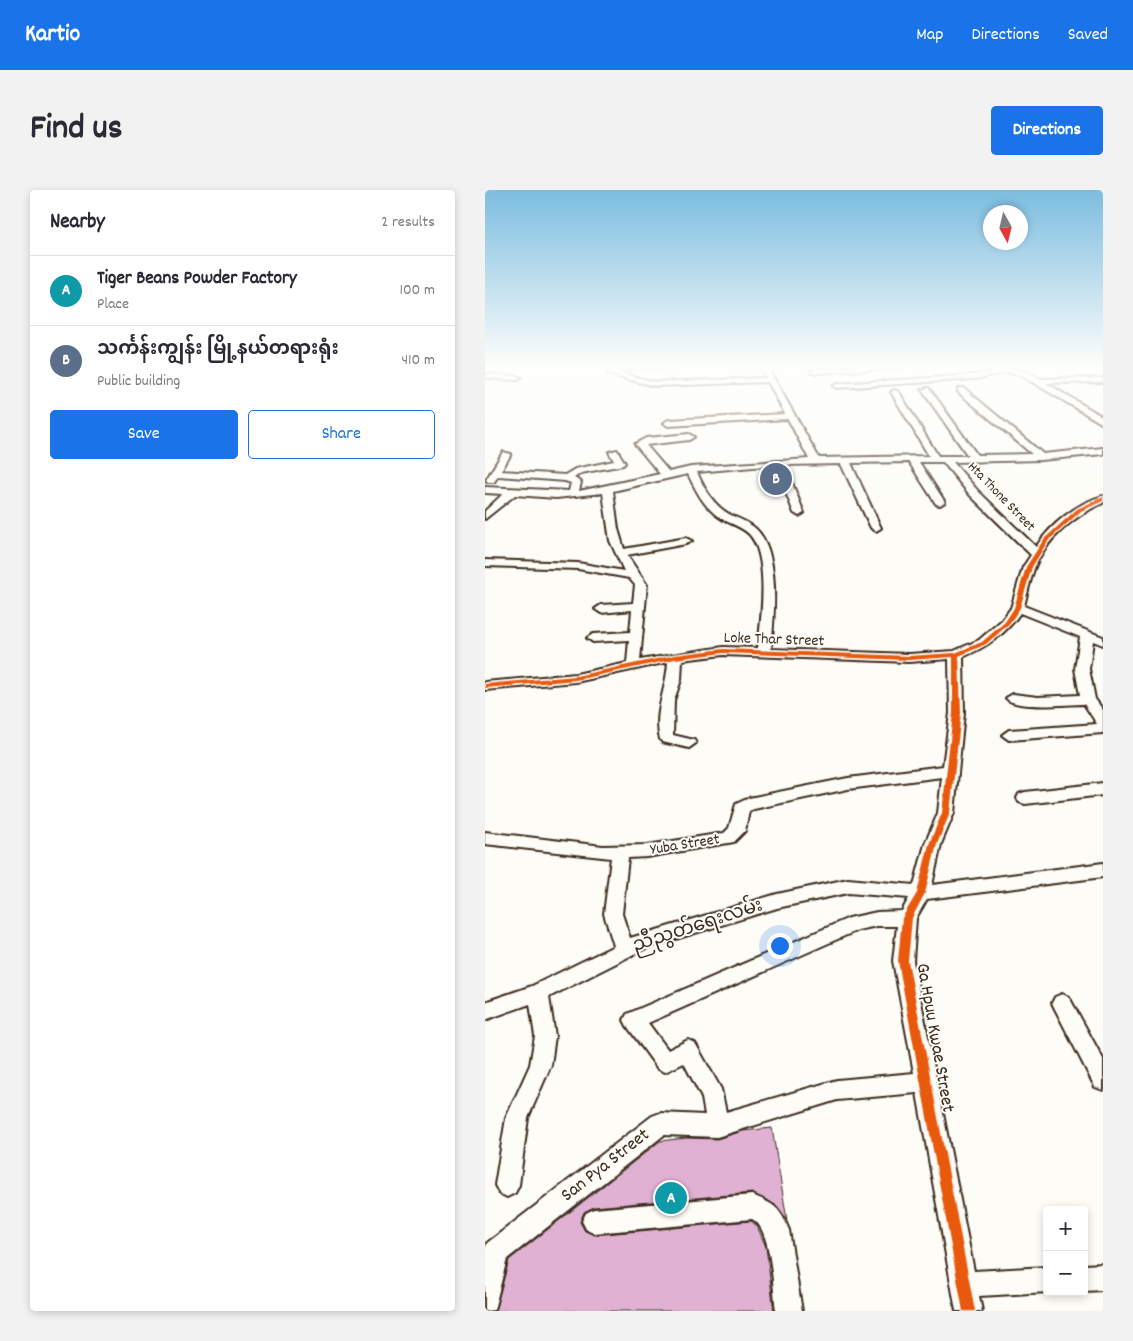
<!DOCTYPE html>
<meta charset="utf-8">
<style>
:root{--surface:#fff;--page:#f2f2f3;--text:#2b2b33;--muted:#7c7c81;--line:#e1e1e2;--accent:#1a73e8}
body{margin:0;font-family:Dekko,"Noto Sans Myanmar",sans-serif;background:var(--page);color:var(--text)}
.controls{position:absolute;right:15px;bottom:15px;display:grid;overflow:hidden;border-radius:5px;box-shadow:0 2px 8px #0003}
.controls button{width:45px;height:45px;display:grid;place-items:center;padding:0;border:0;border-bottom:1px solid var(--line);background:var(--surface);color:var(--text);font:25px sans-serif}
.compass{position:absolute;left:498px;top:15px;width:45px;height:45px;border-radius:50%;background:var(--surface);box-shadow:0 2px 8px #0003;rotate:172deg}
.you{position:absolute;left:294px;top:755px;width:18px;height:18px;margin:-12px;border:4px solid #fff;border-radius:50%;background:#1a73e8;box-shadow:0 0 0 8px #1a73e833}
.badge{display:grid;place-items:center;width:32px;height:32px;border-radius:50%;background:var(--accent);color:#fff;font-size:16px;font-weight:700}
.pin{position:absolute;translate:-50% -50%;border:2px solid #fff;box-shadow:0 1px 5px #0006}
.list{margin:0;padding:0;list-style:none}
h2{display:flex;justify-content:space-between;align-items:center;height:65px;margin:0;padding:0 20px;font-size:21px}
h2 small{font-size:16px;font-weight:400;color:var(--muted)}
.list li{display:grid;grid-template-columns:32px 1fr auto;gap:15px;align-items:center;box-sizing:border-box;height:70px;padding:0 20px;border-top:1px solid var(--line)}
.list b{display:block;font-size:19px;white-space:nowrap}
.list p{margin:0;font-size:16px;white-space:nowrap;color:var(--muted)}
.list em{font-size:16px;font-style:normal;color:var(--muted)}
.actions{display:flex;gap:10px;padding:15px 20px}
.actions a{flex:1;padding:11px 0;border:1px solid var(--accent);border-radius:5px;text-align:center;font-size:18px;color:var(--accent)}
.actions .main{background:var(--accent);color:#fff}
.map{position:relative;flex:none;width:618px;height:1121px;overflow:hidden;border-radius:5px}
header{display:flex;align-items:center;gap:30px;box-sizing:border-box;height:70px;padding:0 25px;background:var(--accent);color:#fff}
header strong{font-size:24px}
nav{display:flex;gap:28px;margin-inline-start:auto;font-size:18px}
.intro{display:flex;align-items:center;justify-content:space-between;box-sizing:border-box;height:120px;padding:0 30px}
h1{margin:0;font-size:35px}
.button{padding:12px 22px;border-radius:5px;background:var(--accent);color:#fff;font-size:18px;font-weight:700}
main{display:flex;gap:30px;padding:0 30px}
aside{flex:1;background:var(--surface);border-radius:5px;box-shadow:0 2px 8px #0003}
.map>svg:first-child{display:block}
.building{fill:#e0b1d2;stroke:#3b2a1e}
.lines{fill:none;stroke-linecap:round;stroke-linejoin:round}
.minor-casing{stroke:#3b2a1e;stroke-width:4}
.minor{fill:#fdfcf7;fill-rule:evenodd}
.cycleway-casing{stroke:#fdfcf7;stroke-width:3}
.cycleway{fill:#e8590c;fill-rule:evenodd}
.labels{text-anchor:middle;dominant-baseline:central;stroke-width:4;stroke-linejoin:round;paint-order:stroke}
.far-street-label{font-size:14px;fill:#3b2a1e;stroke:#fdfcf7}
.street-label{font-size:16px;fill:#3b2a1e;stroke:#fdfcf7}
.near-street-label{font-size:19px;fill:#3b2a1e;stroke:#fdfcf7}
</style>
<header>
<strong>Kartio</strong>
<nav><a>Map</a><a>Directions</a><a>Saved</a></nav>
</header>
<div class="intro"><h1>Find us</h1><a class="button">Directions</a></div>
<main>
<aside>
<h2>Nearby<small>2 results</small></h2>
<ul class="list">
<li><span class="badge" style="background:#0f9aa8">A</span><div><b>Tiger Beans Powder Factory</b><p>Place</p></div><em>100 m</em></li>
<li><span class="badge" style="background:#5c6f8a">B</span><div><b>သင်္ကန်းကျွန်း မြို့နယ်တရားရုံး</b><p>Public building</p></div><em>410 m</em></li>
</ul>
<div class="actions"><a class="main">Save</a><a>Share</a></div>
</aside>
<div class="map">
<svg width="618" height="1121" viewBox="0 0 618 1121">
<rect width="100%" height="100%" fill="#fdfcf7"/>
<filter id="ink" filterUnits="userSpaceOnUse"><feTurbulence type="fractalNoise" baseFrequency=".02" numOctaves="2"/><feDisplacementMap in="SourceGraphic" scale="10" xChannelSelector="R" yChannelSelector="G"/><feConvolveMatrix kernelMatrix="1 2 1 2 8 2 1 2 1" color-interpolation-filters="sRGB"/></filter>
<g filter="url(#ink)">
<path class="building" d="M287 938 302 1030 292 1016 267 1003 109 1017 99 1022 95 1032 100 1041 109 1045 266 1031 272 1036 281 1057 289 1121H10L24 1070 175 951 201 948 232 949 258 941Z"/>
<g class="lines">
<g class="minor-casing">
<g id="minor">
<path d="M123 176H196L192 178 130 179 134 182 169 192 281 188 274 176H282L334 268 444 266 406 202 410 200 414 202 453 266H483L437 200 441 198H444L492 265 547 264 473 202V198H479L558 264 618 258V264L556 270 468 272 493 301 551 357C565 335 592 313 618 306V313C591 325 560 349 549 379 545 391 542 404 539 416L618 447V455L608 451 604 479 610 509 618 520V543L524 550 517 545 524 540 612 534 599 514C584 514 530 520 521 508L528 504 553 507 595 505 590 479 595 447 535 423C520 445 501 457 478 467L479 523 469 623 456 654 447 695 618 673V687L442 709 431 728 428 771 489 1081 562 1077 563 1102 494 1106 497 1121H471L432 903 352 910 232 947 179 945 22 1069 9 1120 0 1121V1059L2 1053 167 926 175 923 220 925 217 908 199 873 180 882 173 879 142 836 139 830 142 824 364 728 392 722 417 721 424 708 363 703 292 718 161 758 64 807 70 846 66 875 43 928 34 995 30 1003 22 1007 14 1003 10 995 21 928 45 875 50 846 45 814 0 830V812L47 796 129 756 119 724 126 668 0 654V642L118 656 162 655 239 643 244 638 251 614 264 608 363 588 458 576 465 523 464 469 424 472 238 465 197 470 196 490 189 510 188 545 209 550 211 553 204 558 177 552 175 549C168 523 182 498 183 472L91 492 0 500V492L91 484 142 473 144 450 108 452 102 448 108 444 145 442 147 420 116 423 110 419 116 415 148 413 150 395 144 388 93 379 0 376V370L93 373 139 381 125 351 118 303 71 308 30 305 0 329V321L18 304 0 303V297L84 301 86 293 80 291 13 286 9 292H3L1 290 18 262 26 264 16 281 80 285 90 279 129 271 124 262 132 260 140 273 138 275 96 283 89 288 96 292 94 301 175 284 150 254 161 248 204 244 209 247 204 250 161 255 184 282 206 277 324 269 303 229 183 236 179 233 183 230 300 224 283 192 169 196 123 184ZM424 272 451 314 455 315 460 312 434 272H458L485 305 546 365 538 377 526 418 517 430 494 450 469 461 424 464 286 459C289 427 296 363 271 339 264 332 253 329 244 324 228 315 219 299 212 282L290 275 309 323 314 326 319 323 300 275 356 274 386 338 391 341 396 338 366 273ZM203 284C211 301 220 319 237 329 246 334 257 337 264 344 285 366 276 431 273 458L238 457 155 470 162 395 142 365 201 354 207 351 201 348 139 359 133 339 128 301ZM457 587 453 623 440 654 429 695 363 689 292 704 145 748 137 724 143 668 162 667 249 652 260 641 264 621 269 619 363 599ZM392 736H412L408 771 429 883 352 890 241 922 236 899 210 853 203 850 183 860 163 833 373 740Z"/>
<path d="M376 176H420L416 178 330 183 326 181 330 179Z"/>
<path d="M512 176 543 182 554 189 618 188V192L561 193 618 227V234L537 186 522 182 490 189 352 198 348 196 352 194 490 185 512 180 509 178Z"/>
<path d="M0 184 32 186 36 188 32 190 0 188Z"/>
<path d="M618 593V605L540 614 534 612 532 608 534 604 540 602Z"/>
<path d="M577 804 584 807 618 869V900L610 897 567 813 570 807Z"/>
<path d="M267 1005C289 1014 295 1017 304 1040L317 1121H291C288 1100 287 1038 267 1029L109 1043 101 1039 97 1031 101 1023 109 1019Z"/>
<path d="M618 1074V1100L599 1101V1075Z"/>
</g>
</g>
<use href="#minor" class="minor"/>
<g class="cycleway-casing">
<path id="cycleway" d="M618 307V311L596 321 563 351 547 377 535 418 524 434 501 454 474 466 476 523 465 623 452 654 440 703 427 728 423 771 490 1121H478L413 771 417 728 432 703 444 654 457 623 468 523V467L424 470 238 463 190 469 91 490 0 498V494L91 486 190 465 238 459 424 466 470 463 497 452 520 432 529 418 541 377 559 349 592 319Z"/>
</g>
<use href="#cycleway" class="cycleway"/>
</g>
</g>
<linearGradient id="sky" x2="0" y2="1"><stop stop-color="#7cbde0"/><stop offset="0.53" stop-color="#fefefb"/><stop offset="1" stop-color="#fefefb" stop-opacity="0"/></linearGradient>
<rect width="618" height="333" fill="url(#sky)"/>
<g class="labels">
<g class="far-street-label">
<text transform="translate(516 307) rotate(46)">Hta Thone Street</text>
</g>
<g class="street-label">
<text transform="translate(289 450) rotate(2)">Loke Thar Street</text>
<text transform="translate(200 655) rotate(-9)">Yuba Street</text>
</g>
<g class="near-street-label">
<text transform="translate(213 737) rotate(-18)">ညီညွတ်ရေးလမ်း</text>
<text transform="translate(449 848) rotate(80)">Ga Hpuu Kwae Street</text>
<text transform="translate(121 976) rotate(-38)">San Pya Street</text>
</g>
</g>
</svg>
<div class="controls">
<button>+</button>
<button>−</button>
</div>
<svg class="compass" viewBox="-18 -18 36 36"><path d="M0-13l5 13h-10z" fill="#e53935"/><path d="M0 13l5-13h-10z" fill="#7c7c81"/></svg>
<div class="you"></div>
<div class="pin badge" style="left:186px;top:1008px;background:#0f9aa8">A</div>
<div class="pin badge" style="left:291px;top:289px;background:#5c6f8a">B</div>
</div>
</main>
